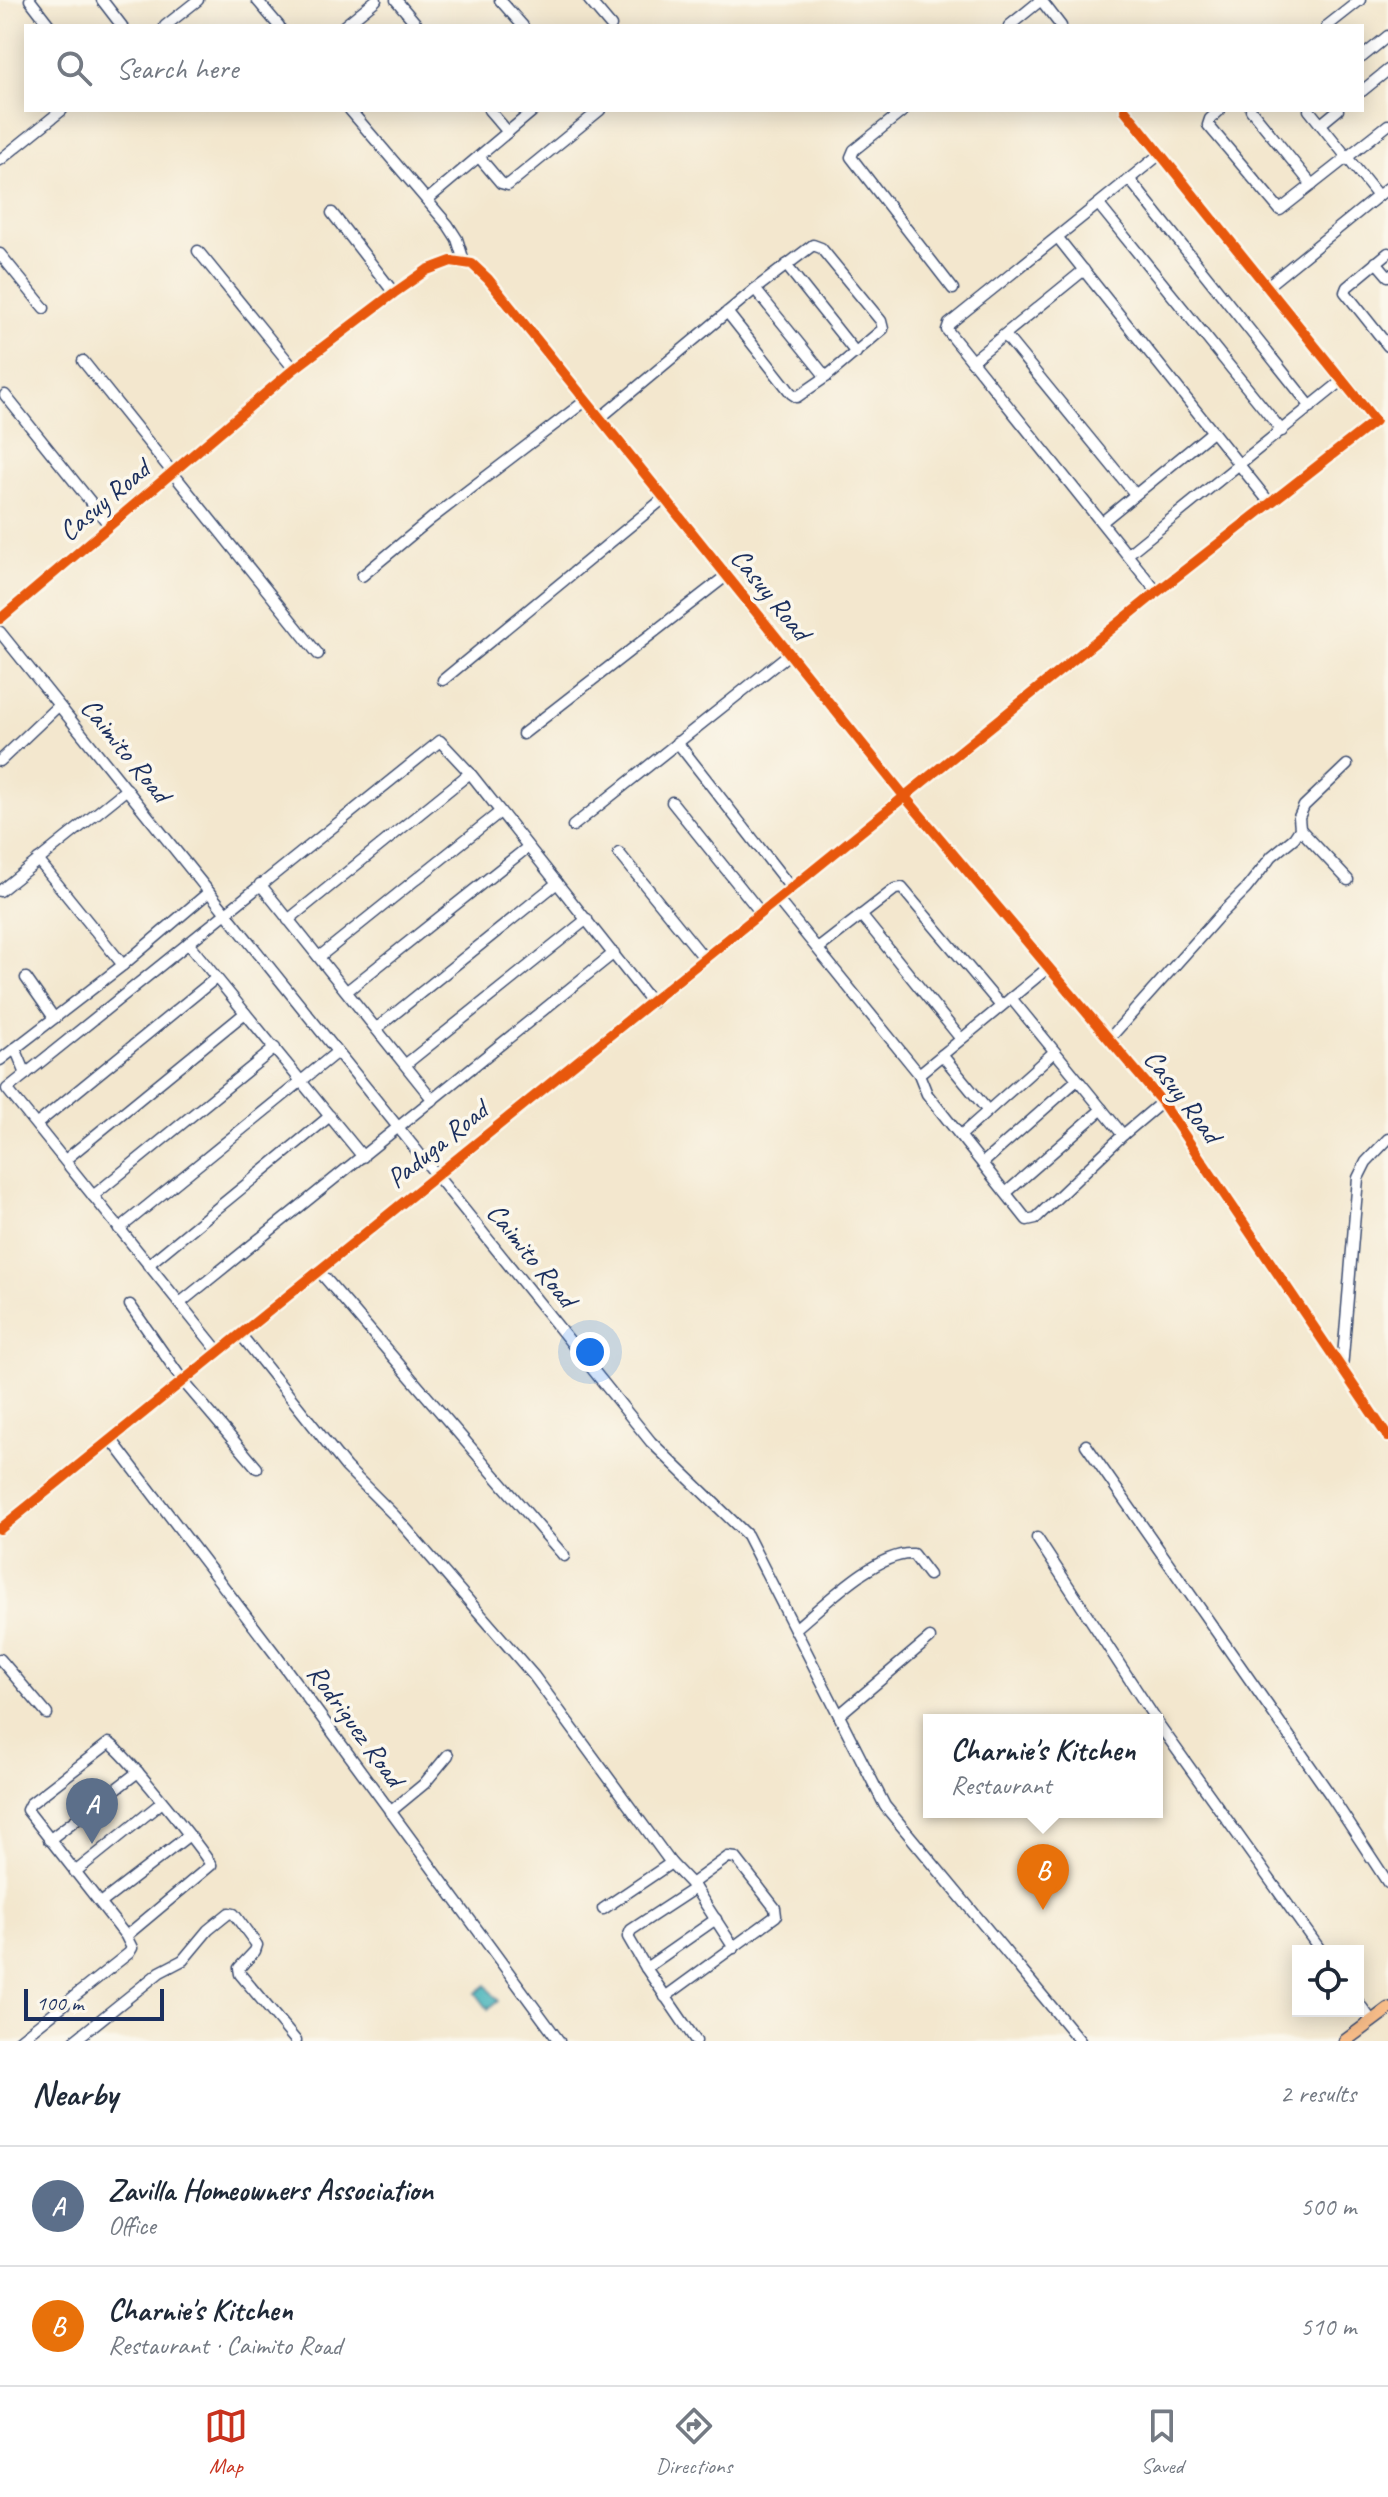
<!DOCTYPE html>
<meta charset="utf-8">
<style>
:root{--surface:#fff;--page:#f6f6f7;--text:#1f2937;--muted:#747a83;--line:#e0e1e3;--accent:#c8321e}
body{margin:0;font-family:Caveat,sans-serif;background:var(--page);color:var(--text)}
.controls{position:absolute;right:24px;bottom:24px;display:grid;overflow:hidden;border-radius:0px;box-shadow:0 4px 20px #0003}
.controls button{width:72px;height:72px;display:grid;place-items:center;padding:0;border:0;border-bottom:2px solid var(--line);background:var(--surface);color:var(--text);font:40px sans-serif}
.scale{position:absolute;left:24px;bottom:20px;width:140px;box-sizing:border-box;padding-left:8px;border:4px solid #1b2f5e;border-top:0;font-size:22px;line-height:28px;white-space:nowrap;color:#1b2f5e;-webkit-text-stroke:6px #fbf7ec;paint-order:stroke}
.you{position:absolute;left:590px;top:1352px;width:28px;height:28px;margin:-20px;border:6px solid #fff;border-radius:50%;background:#1a73e8;box-shadow:0 0 0 12px #1a73e833}
.badge{display:grid;place-items:center;width:52px;height:52px;border-radius:50%;background:var(--accent);color:#fff;font-size:26px;font-weight:700}
.pin{position:absolute;translate:-50% -66px;filter:drop-shadow(0 2px 4px #0008)}
.pin::after{content:'';position:absolute;top:42px;width:28px;height:24px;background:inherit;clip-path:polygon(0 0,100% 0,50% 100%)}
.popup{position:absolute;left:923px;top:1714px;width:240px;height:104px;box-sizing:border-box;display:grid;place-content:center;border-radius:0px;background:var(--surface);filter:drop-shadow(0 2px 6px #0005);font-size:26px;white-space:nowrap;color:var(--muted)}
.popup b{font-size:30px;color:var(--text)}
.popup::after{content:'';position:absolute;left:50%;top:100%;margin-left:-16px;border:16px solid transparent;border-top-color:var(--surface)}
.list{margin:0;padding:0;list-style:none}
h2{display:flex;justify-content:space-between;align-items:center;height:104px;margin:0;padding:0 32px;font-size:34px}
h2 small{font-size:26px;font-weight:400;color:var(--muted)}
.list li{display:grid;grid-template-columns:52px 1fr auto;gap:24px;align-items:center;box-sizing:border-box;height:120px;padding:0 32px;border-top:2px solid var(--line)}
.list b{display:block;font-size:30px;white-space:nowrap}
.list p{margin:0;font-size:26px;white-space:nowrap;color:var(--muted)}
.list em{font-size:26px;font-style:normal;color:var(--muted)}
.icon{flex:none;width:44px;height:44px;fill:none;stroke:currentColor;stroke-width:2;stroke-linecap:round;stroke-linejoin:round}
.map{position:relative;flex:none;width:1388px;height:2041px;overflow:hidden}
.search{position:absolute;background:var(--surface);box-shadow:0 4px 20px #0003;left:24px;right:24px;top:24px;height:88px;display:flex;align-items:center;gap:20px;box-sizing:border-box;padding:0 28px;border-radius:0px;color:var(--muted);font-size:30px}
.sheet{height:344px;background:var(--surface)}
nav{display:flex;justify-content:space-around;align-items:center;box-sizing:border-box;height:112px;border-top:2px solid var(--line);background:var(--surface);font-size:22px;color:var(--muted)}
nav a{display:grid;justify-items:center;gap:4px}
nav .on{color:var(--accent)}
.map>svg:first-child{display:block}
.water{fill:url(#water-waves);stroke:#2e708c;stroke-width:2}
.lines{fill:none;stroke-linecap:round;stroke-linejoin:round}
.minor-casing{stroke:#3b4b6f;stroke-width:13}
.major-casing{stroke:#3b4b6f;stroke-width:15}
.minor{stroke:#fff;stroke-width:10}
.major{stroke:#f8bd89;stroke-width:12}
.cycleway-casing{stroke:#fbf7ec;stroke-width:15}
.cycleway{stroke:#e8590c;stroke-width:10}
.labels{text-anchor:middle;dominant-baseline:central;stroke-width:7;stroke-linejoin:round;paint-order:stroke}
.street-label{font-size:28px;fill:#1b2f5e;stroke:#fbf7ec}
</style>
<div class="map">
<svg width="1388" height="2041" viewBox="0 0 1388 2041">
<defs>
<pattern id="water-waves" width="16" height="10" patternUnits="userSpaceOnUse" patternTransform="scale(2)"><rect width="16" height="10" fill="#42b2b9"/><path d="M0 5q4-4 8 0t8 0" fill="none" stroke="#36919a"/></pattern>
</defs>
<rect width="100%" height="100%" fill="#fbf7ec"/>
<filter id="ink" filterUnits="userSpaceOnUse"><feTurbulence type="fractalNoise" baseFrequency=".0125" numOctaves="2"/><feDisplacementMap in="SourceGraphic" scale="16" xChannelSelector="R" yChannelSelector="G"/><feConvolveMatrix kernelMatrix="1 2 1 2 8 2 1 2 1" color-interpolation-filters="sRGB"/></filter>
<filter id="wash" filterUnits="userSpaceOnUse"><feTurbulence type="fractalNoise" baseFrequency=".006" numOctaves="4" result="noise"/><feDisplacementMap in="SourceGraphic" scale="32" xChannelSelector="R" yChannelSelector="G"/><feGaussianBlur stdDeviation="1.8" result="paint"/><feColorMatrix in="noise" values="0 0 0 0 0 0 0 0 0 0 0 0 0 0 0 0 0 1.4 0 .05"/><feComposite in="paint" operator="in"/></filter>
<g filter="url(#wash)">
<rect width="100%" height="100%" fill="#f3e7ce"/>
<path class="water" d="M486 1985 498 2001 488 2009 476 1993Z"/>
</g>
<g filter="url(#ink)">
<g class="lines">
<g class="minor-casing">
<g id="minor">
<path d="M30 0 50 26"/>
<path d="M102 0 122 26"/>
<path d="M257 0 279 26"/>
<path d="M396 0 418 26"/>
<path d="M500 0 523 26"/>
<path d="M589 0 611 26"/>
<path d="M165 26 198 0"/>
<path d="M344 26 376 0"/>
<path d="M1009 26 1041 0 1061 26"/>
<path d="M1327 26 1360 0"/>
<path d="M1362 57 1388 36"/>
<path d="M1362 91 1388 70"/>
<path d="M350 110 448 225 457 239 464 261"/>
<path d="M489 110 508 132"/>
<path d="M904 110 854 150 851 157 953 289"/>
<path d="M1220 110 1210 119 1208 125 1280 210 1388 125"/>
<path d="M1251 110 1312 185"/>
<path d="M1309 110 1378 196"/>
<path d="M1321 124 1338 110"/>
<path d="M479 157 501 183 508 185 600 110"/>
<path d="M0 160 62 110"/>
<path d="M1130 180 1311 407"/>
<path d="M427 200 534 110"/>
<path d="M1099 205 1282 431"/>
<path d="M332 213 394 293"/>
<path d="M1058 238 1269 502"/>
<path d="M198 251 294 369"/>
<path d="M1388 253 1347 287 1345 292 1388 346"/>
<path d="M0 254 44 308"/>
<path d="M1376 262 1388 276"/>
<path d="M786 265 856 353"/>
<path d="M1266 287 1388 188"/>
<path d="M755 289 826 377"/>
<path d="M1005 335 1135 494"/>
<path d="M83 361 318 654"/>
<path d="M972 361 1084 270"/>
<path d="M5 395 110 526"/>
<path d="M599 419 755 289 813 245 821 248 881 321 883 329 826 377 797 397 791 393 727 312"/>
<path d="M1102 522 1212 432"/>
<path d="M1128 554 1342 381"/>
<path d="M362 576 432 518 584 402"/>
<path d="M1157 592 947 330 949 324 1159 155"/>
<path d="M0 619 294 369 394 293 427 270 451 261 472 264 488 279 905 797 1162 1102 1388 1437"/>
<path d="M0 632 651 1442 747 1535 885 1806 1080 2041"/>
<path d="M443 680 663 499"/>
<path d="M523 734 726 576"/>
<path d="M677 742 791 888"/>
<path d="M0 761 58 706"/>
<path d="M672 802 761 913"/>
<path d="M573 826 789 654"/>
<path d="M1300 829 1348 880"/>
<path d="M619 853 705 959"/>
<path d="M38 860 123 965"/>
<path d="M260 884 433 1100"/>
<path d="M0 891 127 789"/>
<path d="M777 899 919 1074 927 1094 1027 1220 1036 1218 1123 1135 1162 1102"/>
<path d="M861 915 961 1039"/>
<path d="M288 920 470 773"/>
<path d="M188 943 363 1157"/>
<path d="M819 948 895 889 902 888 1001 1006"/>
<path d="M319 957 500 812"/>
<path d="M26 978 54 1018"/>
<path d="M347 991 528 847"/>
<path d="M1011 998 1123 1135"/>
<path d="M377 1028 557 883"/>
<path d="M1109 1039 1220 915 1246 889 1272 856 1294 838 1300 829 1299 817 1304 806 1347 765"/>
<path d="M15 1048 26 1074"/>
<path d="M942 1055 988 1111"/>
<path d="M0 1060 123 965 209 892"/>
<path d="M406 1064 587 919"/>
<path d="M919 1074 1049 967"/>
<path d="M37 1124 216 978"/>
<path d="M961 1135 1054 1052"/>
<path d="M65 1160 245 1013"/>
<path d="M984 1162 1077 1080"/>
<path d="M1007 1192 1102 1109"/>
<path d="M93 1196 275 1048"/>
<path d="M119 1229 337 1052"/>
<path d="M148 1265 330 1116"/>
<path d="M319 1271 564 1556"/>
<path d="M180 1303 614 953"/>
<path d="M130 1305 183 1381 257 1468"/>
<path d="M241 1335 346 1467 395 1516 534 1676 671 1863 695 1888 734 1948"/>
<path d="M219 1352 7 1089 440 741 470 773 652 1003"/>
<path d="M1342 1369 1358 1178 1366 1162 1388 1139"/>
<path d="M111 1439 275 1654 559 2041"/>
<path d="M1086 1445 1331 1796 1388 1883"/>
<path d="M0 1529 1157 592 1375 421 1125 110"/>
<path d="M1037 1538 1156 1720"/>
<path d="M795 1629C823 1606 877 1551 913 1554L929 1575"/>
<path d="M0 1659 47 1714"/>
<path d="M839 1715 930 1638"/>
<path d="M1157 1722 1321 1951"/>
<path d="M390 1812 424 1784 448 1755"/>
<path d="M49 1840 138 1772"/>
<path d="M75 1872 161 1803"/>
<path d="M695 1888 631 1930 628 1937 646 1968 696 2041"/>
<path d="M101 1903 188 1836"/>
<path d="M603 1909 671 1863"/>
<path d="M646 1968 716 1919"/>
<path d="M665 1997 776 1916 775 1908 736 1858 728 1857 691 1884"/>
<path d="M1358 2002 1372 2021"/>
<path d="M18 2041 129 1953 132 1948 126 1936 27 1810 30 1804 109 1743C122 1749 201 1848 211 1865L126 1936"/>
<path d="M74 2041 160 1972 183 1960 208 1930 229 1913 234 1914 257 1945 255 1951 239 1968 240 1974 296 2041"/>
</g>
</g>
<g class="major-casing">
<path id="major" d="M1345 2041 1388 2009"/>
</g>
<use href="#minor" class="minor"/>
<use href="#major" class="major"/>
<g class="cycleway-casing">
<g id="cycleway">
<path d="M0 619 294 369 394 293 427 270 451 261 472 264 488 279 905 797 1162 1102 1388 1437"/>
<path d="M0 1529 1157 592 1375 421 1125 110"/>
</g>
</g>
<use href="#cycleway" class="cycleway"/>
</g>
</g>
<g class="labels">
<g class="street-label">
<text transform="translate(104 500) rotate(-40)">Casuy Road</text>
<text transform="translate(771 594) rotate(51)">Casuy Road</text>
<text transform="translate(126 750) rotate(51)">Caimito Road</text>
<text transform="translate(1183 1096) rotate(53)">Casuy Road</text>
<text transform="translate(437 1144) rotate(-39)">Paduga Road</text>
<text transform="translate(532 1255) rotate(51)">Caimito Road</text>
<text transform="translate(356 1725) rotate(54)">Rodriguez Road</text>
</g>
</g>
</svg>
<div class="controls">
<button><svg class="icon" aria-label="locate" viewBox="0 0 24 24"><circle cx="12" cy="12" r="6"/><path d="M12 2v4M12 18v4M2 12h4M18 12h4"/></svg></button>
</div>
<div class="scale">100 m</div>
<div class="you"></div>
<div class="pin badge" style="left:92px;top:1844px;background:#5c6f8a">A</div>
<div class="pin badge" style="left:1043px;top:1910px;background:#e8710a">B</div>
<div class="popup"><b>Charnie's Kitchen</b>Restaurant</div>
<div class="search"><svg class="icon" aria-label="search" viewBox="0 0 24 24"><circle cx="10" cy="10" r="6"/><path d="M15 15l6 6"/></svg>Search here</div>
</div>
<section class="sheet">
<h2>Nearby<small>2 results</small></h2>
<ul class="list">
<li><span class="badge" style="background:#5c6f8a">A</span><div><b>Zavilla Homeowners Association</b><p>Office</p></div><em>500 m</em></li>
<li><span class="badge" style="background:#e8710a">B</span><div><b>Charnie's Kitchen</b><p>Restaurant · Caimito Road</p></div><em>510 m</em></li>
</ul>
</section>
<nav>
<a class="on"><svg class="icon" aria-label="map" viewBox="0 0 24 24"><path d="M3 6l6-2 6 2 6-2v14l-6 2-6-2-6 2zM9 4v14M15 6v14"/></svg>Map</a>
<a><svg class="icon" aria-label="directions" viewBox="0 0 24 24"><path d="M12 3l9 9-9 9-9-9zM9 14v-3h6M13 9l2 2-2 2"/></svg>Directions</a>
<a><svg class="icon" aria-label="saved" viewBox="0 0 24 24"><path d="M7 4h10v16l-5-4-5 4z"/></svg>Saved</a>
</nav>
